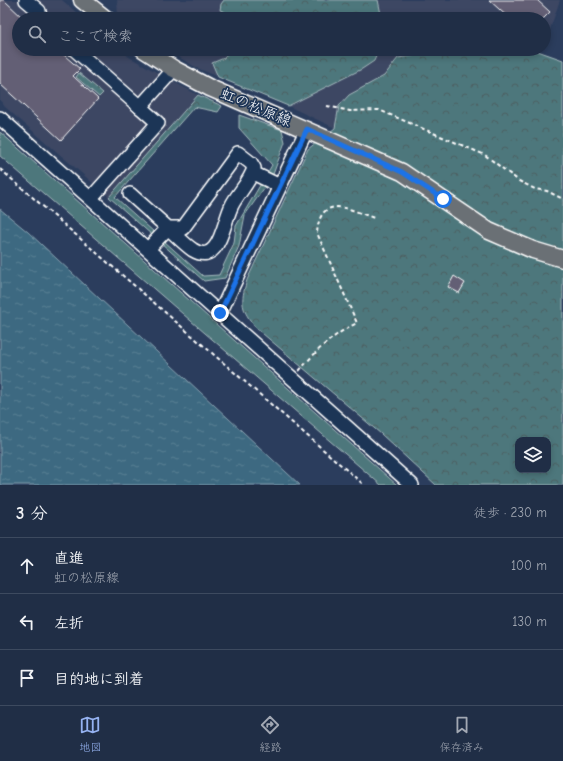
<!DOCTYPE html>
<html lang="ja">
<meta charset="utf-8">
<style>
:root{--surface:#202e46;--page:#28364d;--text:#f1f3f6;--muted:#a2a8b3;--line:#3d4a5f;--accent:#95b2f1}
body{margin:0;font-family:"Comic Neue","Klee One",sans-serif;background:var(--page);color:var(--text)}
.controls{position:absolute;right:12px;bottom:12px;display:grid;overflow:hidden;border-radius:8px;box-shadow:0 2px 6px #0003}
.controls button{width:36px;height:36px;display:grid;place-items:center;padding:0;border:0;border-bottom:1px solid var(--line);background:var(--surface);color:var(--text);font:20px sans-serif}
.stop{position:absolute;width:12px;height:12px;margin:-9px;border:3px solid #1a73e8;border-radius:50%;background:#fff}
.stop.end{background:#1a73e8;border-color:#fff;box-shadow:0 1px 4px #0008}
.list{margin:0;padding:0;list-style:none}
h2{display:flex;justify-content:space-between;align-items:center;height:52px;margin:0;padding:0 16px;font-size:17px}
h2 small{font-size:13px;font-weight:400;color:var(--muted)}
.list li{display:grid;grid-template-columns:26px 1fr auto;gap:12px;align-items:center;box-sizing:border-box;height:56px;padding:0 16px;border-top:1px solid var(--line)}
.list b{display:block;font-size:15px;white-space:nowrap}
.list p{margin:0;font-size:13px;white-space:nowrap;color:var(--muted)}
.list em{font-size:13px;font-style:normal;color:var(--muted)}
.icon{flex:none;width:22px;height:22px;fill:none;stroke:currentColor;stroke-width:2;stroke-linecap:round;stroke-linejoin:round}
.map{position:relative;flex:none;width:563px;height:485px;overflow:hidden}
.search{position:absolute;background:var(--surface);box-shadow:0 2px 6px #0003;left:12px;right:12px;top:12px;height:44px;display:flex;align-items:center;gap:10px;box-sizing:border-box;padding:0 14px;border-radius:22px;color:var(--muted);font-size:15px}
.sheet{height:220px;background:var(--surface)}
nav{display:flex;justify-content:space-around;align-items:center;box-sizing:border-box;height:56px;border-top:1px solid var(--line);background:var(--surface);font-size:11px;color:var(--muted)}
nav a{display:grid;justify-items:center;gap:2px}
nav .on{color:var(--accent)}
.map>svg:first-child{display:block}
.built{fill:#3c4764}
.forest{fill:url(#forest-crowns);stroke:#a6bbbe;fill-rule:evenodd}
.park{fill:#4e777c;stroke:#a6bbbe}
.garden{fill:url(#garden-dots);stroke:#a6bbbe}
.water{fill:url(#water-ripples);stroke:#8aa5b3}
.building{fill:#645f74;stroke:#fff}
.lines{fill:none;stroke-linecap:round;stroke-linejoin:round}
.minor-casing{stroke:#fff;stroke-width:16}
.major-casing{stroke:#fff;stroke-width:19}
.path{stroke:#fff;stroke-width:2;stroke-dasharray:4 3;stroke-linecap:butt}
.minor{stroke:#1d3557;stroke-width:13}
.major{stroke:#6b6f75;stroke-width:16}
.route{stroke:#1a73e8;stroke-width:5}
.labels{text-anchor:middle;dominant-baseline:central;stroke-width:3.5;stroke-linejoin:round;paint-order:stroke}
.street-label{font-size:15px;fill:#fff;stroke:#1d3557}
</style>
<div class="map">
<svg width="563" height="485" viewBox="0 0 563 485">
<defs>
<pattern id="forest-crowns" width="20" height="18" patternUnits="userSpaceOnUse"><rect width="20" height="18" fill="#4e777c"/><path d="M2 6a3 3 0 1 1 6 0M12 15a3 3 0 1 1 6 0" fill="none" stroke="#4d5f62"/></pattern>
<pattern id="garden-dots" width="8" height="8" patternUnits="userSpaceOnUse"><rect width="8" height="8" fill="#4e777c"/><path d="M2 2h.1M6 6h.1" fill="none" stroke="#4d5f62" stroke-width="1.8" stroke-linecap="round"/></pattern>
<pattern id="water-ripples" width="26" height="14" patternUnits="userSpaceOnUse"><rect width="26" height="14" fill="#3c6981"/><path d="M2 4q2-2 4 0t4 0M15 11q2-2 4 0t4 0" fill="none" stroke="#598094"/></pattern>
</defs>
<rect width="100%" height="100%" fill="#2b3d5d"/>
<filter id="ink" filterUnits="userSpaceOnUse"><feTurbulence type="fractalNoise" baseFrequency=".025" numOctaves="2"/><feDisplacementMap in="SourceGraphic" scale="8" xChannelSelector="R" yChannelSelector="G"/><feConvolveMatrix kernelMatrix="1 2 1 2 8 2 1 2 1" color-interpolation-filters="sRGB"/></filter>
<g filter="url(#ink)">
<g class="built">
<path d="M0 0H62L84 19H19V49H120L129 57 198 95 109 197 5 107 0 100Z"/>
<path d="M117 0H560L546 41 544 42V19H123L118 16Z"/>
<path d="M165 49H450L335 128 288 106 197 68Z"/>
</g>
<g class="forest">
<path d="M224 0H378L382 19H241L220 10 221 4Z"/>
<path d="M230 49H379L374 61 362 69 288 106 218 77 212 63 224 58Z"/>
<path d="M446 49H532L563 60V485H436L381 434 256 328C241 309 240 303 247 280L308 149 335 128 339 106 349 95 384 76 398 58 444 51ZM518 440H548V470H518Z"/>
<path d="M198 95 222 106 218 112 194 107 115 197 203 276 219 275 234 243 236 226 272 165 239 128V115L282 130 285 142 272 177 245 215 239 246 225 278 204 281 109 197Z"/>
</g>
<path class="park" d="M0 132 397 485H381L0 156Z"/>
<path class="garden" d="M79 73 103 93 99 97 76 77Z"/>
<path class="water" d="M0 209 28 232 300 485H0Z"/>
<g class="building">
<path d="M0 0H4L24 19H19V49H57L80 69 73 76 98 99 61 140 0 84Z"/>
<path d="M489 0H537L550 12 543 19H510Z"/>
<path d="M454 276 465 283 459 293 448 287Z"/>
</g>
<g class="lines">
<g class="minor-casing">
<g id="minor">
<path d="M26 0 39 11 40 19"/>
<path d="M74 49 140 107"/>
<path d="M0 118 412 485"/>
<path d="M253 173 280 186"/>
<path d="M130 194 168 228H183L238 153 251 163 254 168C250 182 238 193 232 205 223 222 220 266 193 250 184 244 176 235 168 228L148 249"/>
<path d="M91 198 158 123 140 107 174 69"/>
<path d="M220 313 307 129"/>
</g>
</g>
<g class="major-casing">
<g id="major">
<path d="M82 0 106 19"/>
<path d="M143 49 174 69 210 88 402 172 489 231 533 250 563 259"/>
</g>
</g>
<g class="path">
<path d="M327 106 350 111 379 110 485 155 519 181 535 189 547 191 563 199"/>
<path d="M0 169 364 485"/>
<path d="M299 371C317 350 332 335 357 323L317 233C320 193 349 209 374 218"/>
</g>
<use href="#minor" class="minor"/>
<use href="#major" class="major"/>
</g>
</g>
<g class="lines" filter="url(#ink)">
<path class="route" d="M220 313 307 129 402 172 443 199"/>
</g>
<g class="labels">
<g class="street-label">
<text transform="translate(256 107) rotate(23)">虹の松原線</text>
</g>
</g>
</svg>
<div class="controls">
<button><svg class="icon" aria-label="layers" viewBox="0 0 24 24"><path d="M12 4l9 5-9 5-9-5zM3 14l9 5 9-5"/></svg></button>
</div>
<div class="stop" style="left:443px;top:199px"></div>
<div class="stop end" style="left:220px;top:313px"></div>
<div class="search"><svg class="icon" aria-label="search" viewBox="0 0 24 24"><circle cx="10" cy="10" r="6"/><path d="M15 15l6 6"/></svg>ここで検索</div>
</div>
<section class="sheet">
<h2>3 分<small>徒歩 · 230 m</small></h2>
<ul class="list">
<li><svg class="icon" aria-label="ahead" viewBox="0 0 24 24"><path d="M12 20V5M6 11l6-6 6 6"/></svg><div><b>直進</b><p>虹の松原線</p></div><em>100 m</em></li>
<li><svg class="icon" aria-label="left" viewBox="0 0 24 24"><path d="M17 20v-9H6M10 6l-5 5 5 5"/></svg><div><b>左折</b></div><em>130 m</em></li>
<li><svg class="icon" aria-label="arrive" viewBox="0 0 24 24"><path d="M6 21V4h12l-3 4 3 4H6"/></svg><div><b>目的地に到着</b></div></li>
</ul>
</section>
<nav>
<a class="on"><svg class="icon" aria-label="map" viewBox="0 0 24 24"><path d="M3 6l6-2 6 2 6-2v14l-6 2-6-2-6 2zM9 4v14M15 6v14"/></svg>地図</a>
<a><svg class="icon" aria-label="directions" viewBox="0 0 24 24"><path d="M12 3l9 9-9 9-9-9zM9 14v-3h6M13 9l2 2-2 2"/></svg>経路</a>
<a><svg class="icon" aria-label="saved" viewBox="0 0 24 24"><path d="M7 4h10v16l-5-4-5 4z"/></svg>保存済み</a>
</nav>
